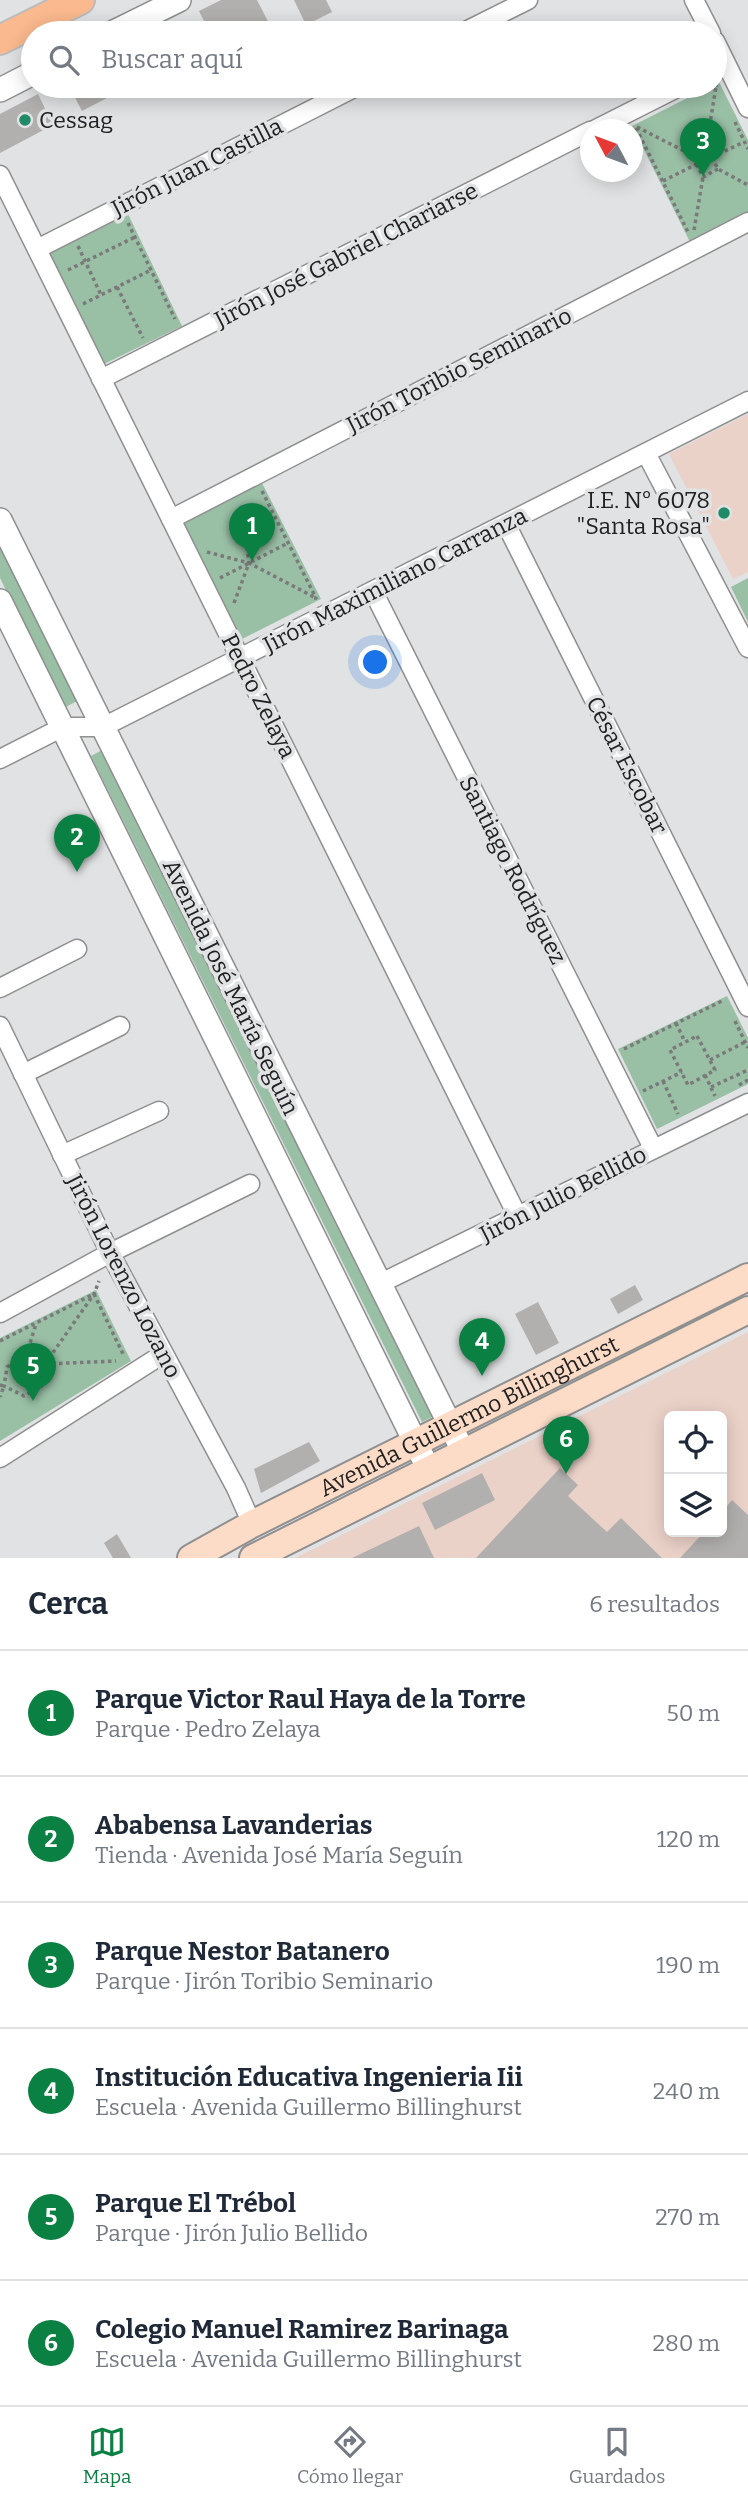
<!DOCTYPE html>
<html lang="es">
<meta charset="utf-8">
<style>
:root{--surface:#fff;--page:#f6f6f7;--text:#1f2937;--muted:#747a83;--line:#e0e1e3;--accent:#0b8043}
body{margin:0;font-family:Bitter,serif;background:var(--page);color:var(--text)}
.controls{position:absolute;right:21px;bottom:21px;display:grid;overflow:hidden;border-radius:10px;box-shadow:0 4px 18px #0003}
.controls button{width:63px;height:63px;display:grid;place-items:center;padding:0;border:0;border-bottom:2px solid var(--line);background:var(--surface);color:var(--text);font:35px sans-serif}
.compass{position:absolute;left:580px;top:119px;width:63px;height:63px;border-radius:50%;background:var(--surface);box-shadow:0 4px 18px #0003;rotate:311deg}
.you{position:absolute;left:376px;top:663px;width:24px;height:24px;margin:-18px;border:5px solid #fff;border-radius:50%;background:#1a73e8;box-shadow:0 0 0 10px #1a73e833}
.badge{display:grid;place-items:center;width:46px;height:46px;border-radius:50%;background:var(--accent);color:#fff;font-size:23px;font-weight:700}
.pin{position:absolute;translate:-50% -58px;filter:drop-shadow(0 2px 4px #0008)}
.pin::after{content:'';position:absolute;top:37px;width:24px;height:21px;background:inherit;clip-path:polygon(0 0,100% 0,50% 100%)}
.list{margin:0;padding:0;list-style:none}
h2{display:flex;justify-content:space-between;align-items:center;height:91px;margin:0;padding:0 28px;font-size:30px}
h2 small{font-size:23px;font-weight:400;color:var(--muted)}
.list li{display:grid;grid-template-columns:46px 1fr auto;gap:21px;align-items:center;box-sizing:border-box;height:126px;padding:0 28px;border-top:2px solid var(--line)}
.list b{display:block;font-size:26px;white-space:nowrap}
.list p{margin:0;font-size:23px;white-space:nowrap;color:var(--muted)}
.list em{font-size:23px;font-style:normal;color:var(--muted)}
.icon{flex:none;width:38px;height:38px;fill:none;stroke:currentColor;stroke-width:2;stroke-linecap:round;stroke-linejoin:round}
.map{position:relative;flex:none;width:748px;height:1558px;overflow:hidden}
.search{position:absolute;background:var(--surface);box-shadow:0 4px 18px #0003;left:21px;right:21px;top:21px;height:77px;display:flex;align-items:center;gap:18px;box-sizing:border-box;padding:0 24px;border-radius:38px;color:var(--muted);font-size:26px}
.sheet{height:847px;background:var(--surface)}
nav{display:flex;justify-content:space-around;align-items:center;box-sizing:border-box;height:98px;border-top:2px solid var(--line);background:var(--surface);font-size:19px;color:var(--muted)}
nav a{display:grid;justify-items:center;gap:4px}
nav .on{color:var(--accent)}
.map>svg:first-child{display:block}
.education{fill:#ebd2c9;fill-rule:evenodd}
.green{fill:#99bfa5}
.building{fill:#b1b0ae}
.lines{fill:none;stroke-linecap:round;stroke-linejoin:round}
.minor-casing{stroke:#8f8f90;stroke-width:21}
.tertiary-casing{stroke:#8f8f90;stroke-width:26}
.secondary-casing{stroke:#8f8f90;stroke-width:30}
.primary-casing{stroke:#bcbcbd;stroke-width:32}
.path{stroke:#7a7a7b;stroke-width:3.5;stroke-dasharray:3.5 3.5;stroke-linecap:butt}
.minor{stroke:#fff;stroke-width:18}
.tertiary{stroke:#fff;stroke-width:23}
.secondary{stroke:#fcdcc7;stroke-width:26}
.primary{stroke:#fab98e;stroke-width:28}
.poi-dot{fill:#218a67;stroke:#e1e2e3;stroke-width:2.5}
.labels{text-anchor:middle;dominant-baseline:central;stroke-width:7;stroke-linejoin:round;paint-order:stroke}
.poi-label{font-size:23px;fill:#212122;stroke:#e1e2e3;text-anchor:start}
.street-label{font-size:23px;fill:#212122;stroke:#e1e2e3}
</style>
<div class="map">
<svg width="748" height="1558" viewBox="0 0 748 1558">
<rect width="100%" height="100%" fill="#e1e2e3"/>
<g class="education">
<path d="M748 414V572L733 579 669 454Z"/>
<path d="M748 1332V1558H295ZM669 1416H722V1532H669Z"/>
</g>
<g class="green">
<path d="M719 82 748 140V212L690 242 632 126Z"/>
<path d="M127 212 182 326 102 365 46 251Z"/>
<path d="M262 483 321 599 242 639 184 523Z"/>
<path d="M0 544 77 701 64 708 0 578Z"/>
<path d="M748 578V622L731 587Z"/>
<path d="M106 748 434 1416 422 1422 91 756Z"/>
<path d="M727 996 748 1038V1084L657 1129 618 1049Z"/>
<path d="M96 1290 131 1361 0 1441V1338Z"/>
</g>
<g class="building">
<path d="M221 0H257L274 33H210L199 11Z"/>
<path d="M294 0H326L332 12 306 25Z"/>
<path d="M69 86H130L82 111Z"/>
<path d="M38 94 53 125 0 153V114Z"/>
<path d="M635 1285 643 1300 618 1314 610 1299Z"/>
<path d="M538 1302 559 1343 536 1355 515 1314Z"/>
<path d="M309 1442 320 1461 261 1493 254 1469Z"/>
<path d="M560 1468 578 1485 568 1496 607 1532 621 1518 662 1558H476Z"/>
<path d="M482 1473 495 1500 435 1530 422 1503Z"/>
<path d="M732 1500 748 1515V1558H680L704 1532H722V1512Z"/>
<path d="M419 1526 434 1558H352Z"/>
<path d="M117 1534 131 1558H113L104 1543Z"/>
</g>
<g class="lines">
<g class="minor-casing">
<g id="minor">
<path d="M694 0 711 33"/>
<path d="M462 33 528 0"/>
<path d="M715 41 748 108"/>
<path d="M594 130 681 86"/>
<path d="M0 175 518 1217"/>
<path d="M37 249 358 86"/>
<path d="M101 379 590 131"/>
<path d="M646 453 748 648"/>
<path d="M171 519 748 222"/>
<path d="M506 524 748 1007"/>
<path d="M373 591 653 1148"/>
<path d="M0 759 63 727H103L748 401"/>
<path d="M0 988 77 949"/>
<path d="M0 1026 110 1253 236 1488 252 1524"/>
<path d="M23 1074 120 1026"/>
<path d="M62 1155 159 1111"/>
<path d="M379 1284 748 1103"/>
<path d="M0 1313 110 1253 250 1184"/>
<path d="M0 1458 163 1354"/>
</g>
</g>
<g class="tertiary-casing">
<g id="tertiary">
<path d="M112 33 179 0"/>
<path d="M0 90 33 73"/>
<path d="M0 520 464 1453"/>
<path d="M0 601 429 1470"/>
</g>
</g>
<g class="secondary-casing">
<g id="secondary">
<path id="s1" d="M191 1558 252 1524 748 1277"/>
<path d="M253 1558 748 1310"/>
</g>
</g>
<g class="primary-casing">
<path id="primary" d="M0 40 80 0"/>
</g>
<g class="path">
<path d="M697 95 716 85 717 87"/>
<path d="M735 122 748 149"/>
<path d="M637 127 692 155"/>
<path d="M636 128 689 234"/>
<path d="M706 147 716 87"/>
<path d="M712 157 744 142"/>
<path d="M718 169 703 177 692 155 706 147 718 169 748 185"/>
<path d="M663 181 697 164"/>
<path d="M128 223 175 319"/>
<path d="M694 230 703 177"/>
<path d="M78 246 101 295"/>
<path d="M68 270 135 237"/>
<path d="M117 287 143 338"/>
<path d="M83 304 151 270"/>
<path d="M262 491 316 598H314"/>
<path d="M207 552 249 563 241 503"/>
<path d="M220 578 288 543"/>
<path d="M234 603 249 563 316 598"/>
<path d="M735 1021 748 1048"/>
<path d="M676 1023 685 1042"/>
<path d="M697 1036 715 1070 688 1085 670 1050Z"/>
<path d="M624 1049 724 1000"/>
<path d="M710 1060 745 1042"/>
<path d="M705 1075 715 1096"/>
<path d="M663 1081 678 1114"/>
<path d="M739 1085 748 1080"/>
<path d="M711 1087 748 1070"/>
<path d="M643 1091 682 1072"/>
<path d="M0 1341 94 1294 124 1356"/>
<path d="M26 1356 45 1364 43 1385 24 1396 4 1386 7 1367Z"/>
<path d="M26 1356 36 1324"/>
<path d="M45 1364 94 1294 99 1281"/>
<path d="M45 1364 116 1361"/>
<path d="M0 1385 4 1386 0 1397"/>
</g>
<use href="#minor" class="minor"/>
<use href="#tertiary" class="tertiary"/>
<use href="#secondary" class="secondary"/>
<use href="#primary" class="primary"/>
</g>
<g class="poi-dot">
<circle cx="25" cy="120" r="7"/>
<circle cx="724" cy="513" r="7"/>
</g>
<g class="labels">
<g class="poi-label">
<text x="39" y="120">Cessag</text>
<text x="710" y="500" text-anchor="end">I.E. N° 6078<tspan x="710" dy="26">"Santa Rosa"</tspan></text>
</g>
<g class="street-label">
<text transform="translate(197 167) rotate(-27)">Jirón Juan Castilla</text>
<text transform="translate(346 255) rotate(-27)">Jirón José Gabriel Chariarse</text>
<text transform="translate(459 370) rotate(-27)">Jirón Toribio Seminario</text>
<text transform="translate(395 580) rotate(-27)">Jirón Maximiliano Carranza</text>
<text transform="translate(259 696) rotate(63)">Pedro Zelaya</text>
<text transform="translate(627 765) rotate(63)">César Escobar</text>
<text transform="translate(513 870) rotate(63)">Santiago Rodríguez</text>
<text transform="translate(231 987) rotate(64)">Avenida José María Seguín</text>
<text transform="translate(563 1194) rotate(-27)">Jirón Julio Bellido</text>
<text transform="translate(124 1276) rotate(63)">Jirón Lorenzo Lozano</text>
<text stroke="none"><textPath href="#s1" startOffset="312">Avenida Guillermo Billinghurst</textPath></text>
</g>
</g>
</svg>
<div class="controls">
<button><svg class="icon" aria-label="locate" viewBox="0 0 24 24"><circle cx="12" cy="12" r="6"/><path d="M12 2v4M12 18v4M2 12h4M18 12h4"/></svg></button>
<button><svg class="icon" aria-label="layers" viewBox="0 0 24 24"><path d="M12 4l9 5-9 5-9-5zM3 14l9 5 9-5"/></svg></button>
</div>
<svg class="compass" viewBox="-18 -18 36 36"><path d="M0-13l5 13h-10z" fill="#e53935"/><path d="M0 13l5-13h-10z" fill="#747a83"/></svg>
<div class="you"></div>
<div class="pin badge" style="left:252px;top:561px">1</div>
<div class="pin badge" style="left:77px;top:872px">2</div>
<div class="pin badge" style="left:703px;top:176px">3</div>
<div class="pin badge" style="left:482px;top:1376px">4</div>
<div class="pin badge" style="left:33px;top:1401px">5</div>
<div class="pin badge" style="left:566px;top:1474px">6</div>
<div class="search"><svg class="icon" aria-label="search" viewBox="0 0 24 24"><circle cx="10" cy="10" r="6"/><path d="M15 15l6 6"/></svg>Buscar aquí</div>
</div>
<section class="sheet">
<h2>Cerca<small>6 resultados</small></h2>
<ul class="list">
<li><span class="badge">1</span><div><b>Parque Victor Raul Haya de la Torre</b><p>Parque · Pedro Zelaya</p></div><em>50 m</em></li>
<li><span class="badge">2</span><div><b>Ababensa Lavanderias</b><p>Tienda · Avenida José María Seguín</p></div><em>120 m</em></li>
<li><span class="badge">3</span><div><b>Parque Nestor Batanero</b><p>Parque · Jirón Toribio Seminario</p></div><em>190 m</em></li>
<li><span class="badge">4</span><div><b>Institución Educativa Ingenieria Iii</b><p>Escuela · Avenida Guillermo Billinghurst</p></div><em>240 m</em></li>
<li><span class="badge">5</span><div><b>Parque El Trébol</b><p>Parque · Jirón Julio Bellido</p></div><em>270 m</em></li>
<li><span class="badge">6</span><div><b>Colegio Manuel Ramirez Barinaga</b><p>Escuela · Avenida Guillermo Billinghurst</p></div><em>280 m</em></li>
</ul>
</section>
<nav>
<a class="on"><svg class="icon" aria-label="map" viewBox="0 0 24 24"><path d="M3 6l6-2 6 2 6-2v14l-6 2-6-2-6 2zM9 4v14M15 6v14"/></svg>Mapa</a>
<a><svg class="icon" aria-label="directions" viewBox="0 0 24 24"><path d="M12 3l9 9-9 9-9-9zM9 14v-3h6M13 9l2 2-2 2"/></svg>Cómo llegar</a>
<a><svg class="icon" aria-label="saved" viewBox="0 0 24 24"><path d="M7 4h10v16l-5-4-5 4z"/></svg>Guardados</a>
</nav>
